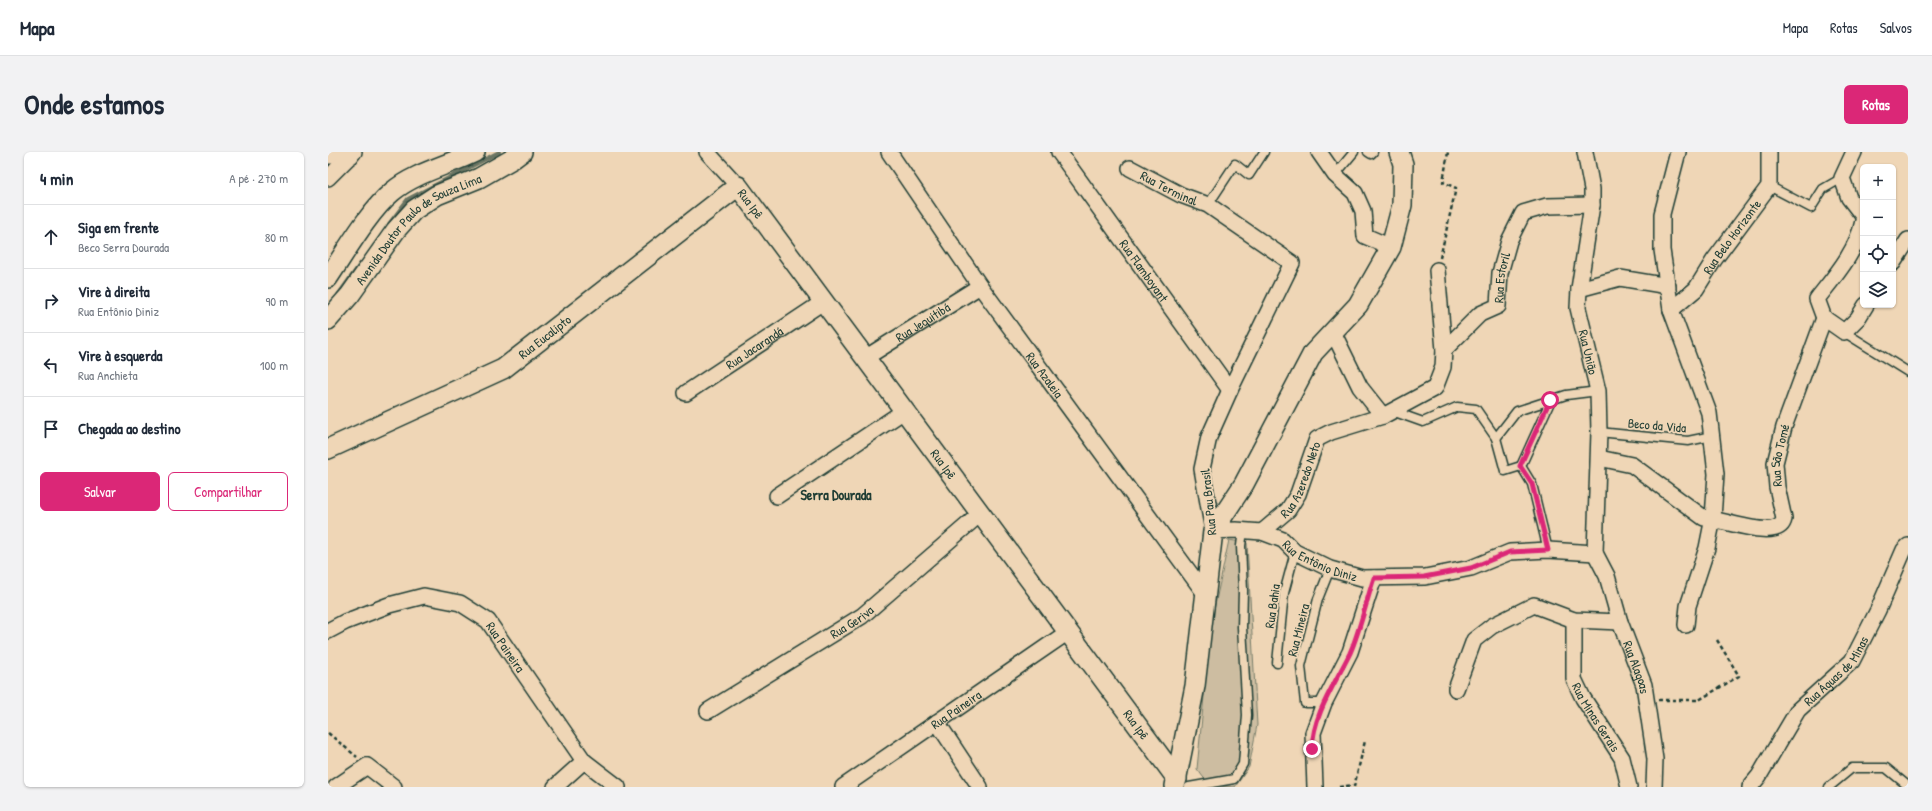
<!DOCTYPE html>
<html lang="pt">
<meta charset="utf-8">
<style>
:root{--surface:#fff;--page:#f2f2f3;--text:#1f2937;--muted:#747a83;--line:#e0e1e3;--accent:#db2777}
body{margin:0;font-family:"Patrick Hand",sans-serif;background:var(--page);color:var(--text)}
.controls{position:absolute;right:12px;top:12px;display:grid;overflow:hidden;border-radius:6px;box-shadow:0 1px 3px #0004}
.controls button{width:36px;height:36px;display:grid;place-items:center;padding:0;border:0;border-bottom:1px solid var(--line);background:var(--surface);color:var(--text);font:20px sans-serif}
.stop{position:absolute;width:12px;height:12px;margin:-9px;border:3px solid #db2777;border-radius:50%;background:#fff}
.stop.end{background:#db2777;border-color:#fff;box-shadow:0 1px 4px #0008}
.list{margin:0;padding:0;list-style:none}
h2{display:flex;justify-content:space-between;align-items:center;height:52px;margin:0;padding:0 16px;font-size:17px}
h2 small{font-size:13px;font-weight:400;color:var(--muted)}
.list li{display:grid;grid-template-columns:26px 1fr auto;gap:12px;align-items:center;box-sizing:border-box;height:64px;padding:0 16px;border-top:1px solid var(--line)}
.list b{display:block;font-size:15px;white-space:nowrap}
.list p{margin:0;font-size:13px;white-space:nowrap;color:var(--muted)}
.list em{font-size:13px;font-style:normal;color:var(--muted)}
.actions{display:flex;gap:8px;padding:12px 16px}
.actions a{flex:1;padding:9px 0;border:1px solid var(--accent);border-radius:6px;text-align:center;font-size:14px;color:var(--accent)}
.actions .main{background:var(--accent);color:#fff}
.icon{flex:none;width:22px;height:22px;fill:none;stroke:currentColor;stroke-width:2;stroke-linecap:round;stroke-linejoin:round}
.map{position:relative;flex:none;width:1580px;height:635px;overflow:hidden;border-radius:6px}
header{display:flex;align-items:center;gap:24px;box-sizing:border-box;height:56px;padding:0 20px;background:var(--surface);border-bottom:1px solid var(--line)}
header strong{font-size:19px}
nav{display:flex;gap:22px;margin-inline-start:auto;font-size:14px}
.intro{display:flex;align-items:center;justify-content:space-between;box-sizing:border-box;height:96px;padding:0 24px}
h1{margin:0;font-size:28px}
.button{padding:10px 18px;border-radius:6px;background:var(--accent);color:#fff;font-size:14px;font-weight:700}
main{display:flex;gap:24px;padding:0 24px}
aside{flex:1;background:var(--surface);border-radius:6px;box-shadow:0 1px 3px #0004}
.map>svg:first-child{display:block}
.green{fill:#cdbda1;stroke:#767d6a}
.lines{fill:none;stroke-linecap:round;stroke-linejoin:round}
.stream{stroke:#6b7563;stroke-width:4}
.service-casing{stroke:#1f3d34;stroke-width:11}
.minor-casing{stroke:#1f3d34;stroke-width:18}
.tertiary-casing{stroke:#1f3d34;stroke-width:22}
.path{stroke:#1f3d34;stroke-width:2.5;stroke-dasharray:4 3;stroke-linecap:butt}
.service{stroke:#efd6b6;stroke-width:8}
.minor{stroke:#efd6b6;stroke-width:15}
.tertiary{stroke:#efd6b6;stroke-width:19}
.route{stroke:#db2777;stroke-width:5}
.labels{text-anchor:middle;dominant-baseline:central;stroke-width:3.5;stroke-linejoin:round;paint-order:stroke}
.street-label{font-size:13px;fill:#1f3d34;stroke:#efd6b6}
.neighbourhood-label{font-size:14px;font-weight:bold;fill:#1f3d34;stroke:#efd6b6}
</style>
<header>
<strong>Mapa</strong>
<nav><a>Mapa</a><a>Rotas</a><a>Salvos</a></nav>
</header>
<div class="intro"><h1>Onde estamos</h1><a class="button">Rotas</a></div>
<main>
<aside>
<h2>4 min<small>A pé · 270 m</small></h2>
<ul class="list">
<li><svg class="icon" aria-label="ahead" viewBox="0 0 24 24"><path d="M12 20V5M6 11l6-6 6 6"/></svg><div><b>Siga em frente</b><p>Beco Serra Dourada</p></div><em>80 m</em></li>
<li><svg class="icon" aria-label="right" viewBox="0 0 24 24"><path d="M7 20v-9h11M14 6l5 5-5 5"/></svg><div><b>Vire à direita</b><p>Rua Entônio Diniz</p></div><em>90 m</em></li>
<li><svg class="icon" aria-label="left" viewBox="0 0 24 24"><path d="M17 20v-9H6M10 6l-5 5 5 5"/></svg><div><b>Vire à esquerda</b><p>Rua Anchieta</p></div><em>100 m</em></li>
<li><svg class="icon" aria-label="arrive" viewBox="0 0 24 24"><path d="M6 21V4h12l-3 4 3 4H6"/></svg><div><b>Chegada ao destino</b></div></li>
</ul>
<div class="actions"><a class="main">Salvar</a><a>Compartilhar</a></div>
</aside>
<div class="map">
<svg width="1580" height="635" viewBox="0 0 1580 635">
<rect width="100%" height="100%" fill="#efd6b6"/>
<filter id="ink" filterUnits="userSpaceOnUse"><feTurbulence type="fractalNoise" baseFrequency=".025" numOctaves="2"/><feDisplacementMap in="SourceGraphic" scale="8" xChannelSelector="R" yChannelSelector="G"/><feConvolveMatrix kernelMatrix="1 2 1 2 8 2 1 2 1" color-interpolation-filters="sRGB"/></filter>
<g filter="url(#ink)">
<path class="green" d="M901 388 919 391 929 573 921 615 907 635 882 634 869 617 883 472Z"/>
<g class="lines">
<g class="stream">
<path d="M61 72 80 47 171 0"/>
<path d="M10 143 33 111"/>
</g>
<g class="service-casing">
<g id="service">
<path d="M1040 0 1043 2 1045 0"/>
<path d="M1007 23 1026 0"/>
<path d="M1441 34 1483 56 1495 37 1514 26"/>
<path d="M880 53 907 12 921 23 936 0"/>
<path d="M1516 180 1580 220"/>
<path d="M1064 259 1095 270 1129 255 1148 257 1168 286 1189 259 1238 243 1270 239"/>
<path d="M1271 280 1360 289 1384 284"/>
<path d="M1168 286 1177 319 1193 314 1204 332 1220 398"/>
<path d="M1193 314 1223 248"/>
<path d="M949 511 956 441 967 400"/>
<path d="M996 551H977L973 514 990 447 1002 417"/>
<path d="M861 635 906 627 915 612 919 563 914 475 915 439 913 394 915 378"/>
<path d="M1501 635 1524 616H1558L1580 634"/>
</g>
</g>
<g class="minor-casing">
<g id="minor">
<path d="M379 0 410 34"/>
<path id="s1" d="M561 0 652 134 878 443"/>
<path id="s2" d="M731 0 902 238"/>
<path d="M991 0 1007 23 1027 41 1035 59 1037 84 1063 95"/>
<path id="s3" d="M1257 0 1264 37V53L1251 137 1250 156 1270 239 1271 280 1267 401"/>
<path d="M1350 0 1334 62V98L1343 158 1381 261 1388 322 1385 366 1379 396 1360 454 1358 473"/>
<path d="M1526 0 1514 26 1521 46 1535 64"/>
<path d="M0 4H23"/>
<path id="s4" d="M802 16 853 43 880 53 964 111 902 238 881 285 874 317 885 379 908 378 934 380 955 388 967 400 1002 417 1034 426 1097 425 1143 416 1182 400 1220 398 1267 401"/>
<path d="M0 26 26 0"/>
<path d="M1565 111 1580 88"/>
<path d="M1109 118 1116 198"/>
<path d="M1251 137 1292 126 1340 134"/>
<path id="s5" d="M1343 158 1368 137 1386 108 1441 34V0"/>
<path d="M1496 166 1489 147C1507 124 1529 99 1535 69"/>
<path d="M1496 166 1516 180 1530 166 1538 153"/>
<path d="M1005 180 1032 235 1055 264"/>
<path id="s6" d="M537 206 652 134"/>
<path id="s7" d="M358 241 495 150"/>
<path id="s8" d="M1271 306 1304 313 1376 366C1393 366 1451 391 1456 367L1449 335 1447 311 1456 275 1496 166"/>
<path d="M449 344 576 259"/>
<path id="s9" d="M934 380 960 358 970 342 989 287 1003 280 1055 264 1107 236 1115 215 1116 198 1152 162 1170 154 1172 121 1181 89 1195 61 1219 54 1264 53"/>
<path id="s10" d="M1267 401 1279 424 1292 470 1316 533 1327 607 1326 635"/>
<path id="s11" d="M1246 468V527L1255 546 1294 606 1301 635"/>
<path id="s12" d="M0 479 17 470 61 453 96 444 132 451 160 469 256 609 290 635"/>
<path d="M1128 537 1146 488 1164 474 1206 453 1246 468 1292 470"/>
<path id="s13" d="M380 559 534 464 652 362"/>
<path d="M609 570 652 635"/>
<path d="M8 635 39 614 66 635"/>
<path d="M227 635 256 609"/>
<path id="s14" d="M515 635 740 480"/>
<path d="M987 635 985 581 996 551 1022 500 1046 426"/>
<path id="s15" d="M1422 635 1431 624 1470 558 1524 509 1550 458 1576 398 1580 394"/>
</g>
</g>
<g class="tertiary-casing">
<g id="tertiary">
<path d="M0 126C17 101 41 59 64 40 86 21 121 13 147 0"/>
<path id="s16" d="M0 168 22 143 68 78 86 58 109 43 151 26 186 6 194 0"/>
<path id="s17" d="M0 297 175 217 410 34 849 627"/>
<path d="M847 634 867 534 885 379 916 332 985 201 1030 153 1063 95 1074 53 1075 12 1071 0"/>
</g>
</g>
<g class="path">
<path d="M1112 106 1128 36 1115 30 1120 0"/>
<path d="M1330 548H1371L1411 524 1389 488"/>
<path d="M0 581 29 605"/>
<path d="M1011 635 1026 633"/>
<path d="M1026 635 1037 589"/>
</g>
<use href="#service" class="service"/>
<use href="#minor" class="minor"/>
<use href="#tertiary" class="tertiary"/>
</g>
</g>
<g class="lines" filter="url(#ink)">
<path class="route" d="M984 597C985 562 1007 532 1022 501 1032 478 1038 450 1046 426L1096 425 1143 416 1182 400 1220 398 1204 332 1192 314 1222 248"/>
</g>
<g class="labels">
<g class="street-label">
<text stroke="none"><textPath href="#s4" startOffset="44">Rua Terminal</textPath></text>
<text stroke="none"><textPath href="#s17" startOffset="512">Rua Ipê</textPath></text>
<text stroke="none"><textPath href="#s16" startOffset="131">Avenida Doutor Paulo de Souza Lima</textPath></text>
<text stroke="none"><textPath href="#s5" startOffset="96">Rua Belo Horizonte</textPath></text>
<text stroke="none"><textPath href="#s2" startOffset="146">Rua Flamboyant</textPath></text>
<text stroke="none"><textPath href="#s9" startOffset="379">Rua Estoril</textPath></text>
<text stroke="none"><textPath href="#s6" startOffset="68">Rua Jequitibá</textPath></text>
<text stroke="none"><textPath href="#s17" startOffset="245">Rua Eucalipto</textPath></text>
<text stroke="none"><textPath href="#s7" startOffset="82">Rua Jacarandá</textPath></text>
<text stroke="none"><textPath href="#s3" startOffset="203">Rua União</textPath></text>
<text stroke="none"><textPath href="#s1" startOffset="272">Rua Azaleia</textPath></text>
<text transform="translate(1329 273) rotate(5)">Beco da Vida</text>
<text stroke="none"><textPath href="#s8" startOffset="274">Rua São Tomé</textPath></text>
<text stroke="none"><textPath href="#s17" startOffset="836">Rua Ipê</textPath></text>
<text stroke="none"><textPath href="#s9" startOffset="67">Rua Azeredo Neto</textPath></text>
<text transform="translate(880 350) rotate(-96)">Rua Pau Brasil</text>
<text stroke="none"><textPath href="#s4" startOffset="592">Rua Entônio Diniz</textPath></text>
<text transform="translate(944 454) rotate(-82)">Rua Bahia</text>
<text stroke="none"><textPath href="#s13" startOffset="169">Rua Geriva</textPath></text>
<text transform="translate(970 478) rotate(-76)">Rua Mineira</text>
<text stroke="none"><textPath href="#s12" startOffset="204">Rua Paineira</textPath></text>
<text stroke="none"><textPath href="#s10" startOffset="122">Rua Alagoas</textPath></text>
<text stroke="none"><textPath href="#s15" startOffset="146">Rua Águas de Minas</textPath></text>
<text stroke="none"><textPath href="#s14" startOffset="137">Rua Paineira</textPath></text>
<text stroke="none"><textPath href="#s11" startOffset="103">Rua Minas Gerais</textPath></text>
<text stroke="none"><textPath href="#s17" startOffset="1160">Rua Ipê</textPath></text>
</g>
<g class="neighbourhood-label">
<text x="508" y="342">Serra Dourada</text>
</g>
</g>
</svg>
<div class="controls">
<button>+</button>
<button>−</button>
<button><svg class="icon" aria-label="locate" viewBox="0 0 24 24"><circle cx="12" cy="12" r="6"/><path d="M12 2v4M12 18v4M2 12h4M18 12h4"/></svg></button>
<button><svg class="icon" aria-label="layers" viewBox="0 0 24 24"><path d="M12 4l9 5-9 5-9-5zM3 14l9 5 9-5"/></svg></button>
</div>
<div class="stop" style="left:1222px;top:248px"></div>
<div class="stop end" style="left:984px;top:597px"></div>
</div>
</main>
